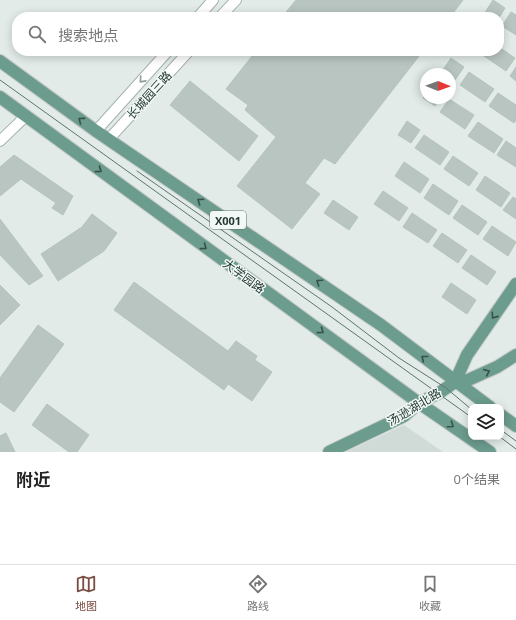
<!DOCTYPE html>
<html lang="zh">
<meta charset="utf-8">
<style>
:root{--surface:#fff;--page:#f6f6f6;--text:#222;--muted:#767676;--line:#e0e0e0;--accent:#794e41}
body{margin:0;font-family:"Open Sans","Noto Sans SC",sans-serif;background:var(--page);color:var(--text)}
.controls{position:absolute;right:12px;bottom:12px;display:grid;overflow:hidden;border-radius:8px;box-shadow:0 2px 10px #0003}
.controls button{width:36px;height:36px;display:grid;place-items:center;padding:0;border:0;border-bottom:1px solid var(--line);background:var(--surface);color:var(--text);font:20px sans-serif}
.compass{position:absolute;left:420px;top:68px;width:36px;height:36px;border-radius:50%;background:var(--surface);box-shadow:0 2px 10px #0003;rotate:91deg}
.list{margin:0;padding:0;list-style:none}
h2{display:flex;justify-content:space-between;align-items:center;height:52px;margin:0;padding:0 16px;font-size:17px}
h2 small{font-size:13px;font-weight:400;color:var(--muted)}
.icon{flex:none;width:22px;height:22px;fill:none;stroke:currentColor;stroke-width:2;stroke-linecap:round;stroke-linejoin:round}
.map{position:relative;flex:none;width:516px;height:452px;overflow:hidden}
.search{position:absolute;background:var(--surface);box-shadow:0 2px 10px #0003;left:12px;right:12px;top:12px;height:44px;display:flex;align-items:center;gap:10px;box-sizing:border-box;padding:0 14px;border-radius:16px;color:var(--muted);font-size:15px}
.sheet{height:112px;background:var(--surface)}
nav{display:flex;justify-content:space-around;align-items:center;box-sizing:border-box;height:56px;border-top:1px solid var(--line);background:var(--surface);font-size:11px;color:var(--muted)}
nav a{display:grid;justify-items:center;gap:2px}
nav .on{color:var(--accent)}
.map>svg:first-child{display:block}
.built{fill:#d0dad6}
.building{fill:#b8c5c0;stroke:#b5c4bd}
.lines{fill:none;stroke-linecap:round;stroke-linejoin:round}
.minor-casing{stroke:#a5b2ae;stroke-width:12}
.major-casing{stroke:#c2c8c6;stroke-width:14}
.minor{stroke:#fff;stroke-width:10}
.major{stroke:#6b9c8e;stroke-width:12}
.tram{stroke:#5e756f;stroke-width:1}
.oneway{stroke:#929c9a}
.oneway2{stroke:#36524a}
.labels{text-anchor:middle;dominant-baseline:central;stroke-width:3;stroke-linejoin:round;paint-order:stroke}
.shield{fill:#f2f8f5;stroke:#62736e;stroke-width:1}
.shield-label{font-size:11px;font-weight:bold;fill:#243a34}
.street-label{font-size:12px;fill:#243a34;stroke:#f2f8f5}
</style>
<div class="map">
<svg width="516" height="452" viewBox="0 0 516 452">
<rect width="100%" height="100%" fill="#e2ebe7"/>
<path class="built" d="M404 425 443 452H346Z"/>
<g class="building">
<path d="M296 0H463L450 17H282Z"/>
<path d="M493 0 505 8 499 18 489 17 484 14Z"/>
<path d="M511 12 516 15V35L502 26Z"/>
<path d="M499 47 515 58 506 71 481 54 483 51H499Z"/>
<path d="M256 51H423L335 164 324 158 305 183 320 194 292 229 237 186 276 137 245 110 248 105 226 89Z"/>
<path d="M451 58 464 67 455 80 450 77V74L442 71Z"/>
<path d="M516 67V81L510 76Z"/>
<path d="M469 72 494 89 485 102 460 85Z"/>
<path d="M190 81 258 136 239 161 170 105Z"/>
<path d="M498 93 516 105V120L514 123 489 106Z"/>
<path d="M426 94V98H441L435 106 423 98Z"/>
<path d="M449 99 474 115 465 129 440 112Z"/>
<path d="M407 121 420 130 411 143 398 135Z"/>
<path d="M478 122 503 139 494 153 468 136Z"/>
<path d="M424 135 449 152 440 165 415 148Z"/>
<path d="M506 141 516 148V167L497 155Z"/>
<path d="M14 155 73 196 63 215 52 208 56 203 21 179 0 196V167Z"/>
<path d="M453 156 478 173 469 186 444 169Z"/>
<path d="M404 162 429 179 420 193 395 176Z"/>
<path d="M485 176 510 193 501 207 476 190Z"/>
<path d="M433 184 458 201 449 215 424 198Z"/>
<path d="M383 191 408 208 399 221 374 204Z"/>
<path d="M513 197 516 199V219L503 210Z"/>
<path d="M333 200 358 217 349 230 324 213Z"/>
<path d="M462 205 487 222 478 235 453 218Z"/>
<path d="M412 213 437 230 428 243 403 227Z"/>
<path d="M92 214 117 233 104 251 58 281 41 254 82 227Z"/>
<path d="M0 219 43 276 29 285 0 255Z"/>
<path d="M492 226 516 242 508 256 483 239Z"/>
<path d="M442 233 467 250 458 263 433 246Z"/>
<path d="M471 255 496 272 487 285 462 268Z"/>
<path d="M134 282 228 351 236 341 257 356 255 360 272 372 252 401 228 384 224 390 114 310Z"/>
<path d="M451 283 476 300 467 314 442 297Z"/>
<path d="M0 285 20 305 0 325Z"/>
<path d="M38 325 64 344 14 412 0 402V378Z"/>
<path d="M47 404 89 435 77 452H69L32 425Z"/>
<path d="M6 433 15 452H0V436Z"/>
</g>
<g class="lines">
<g class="minor-casing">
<g id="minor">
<path d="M198 17 213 0"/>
<path d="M220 17 236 0"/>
<path d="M96 131 168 51"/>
<path d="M109 139 189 51"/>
<path d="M0 141 26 116"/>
</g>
</g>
<g class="major-casing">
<g id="major">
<path d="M0 61 96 131 381 325 490 407"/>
<path d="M0 97 419 403 490 452"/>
<path d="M455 382 467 355 516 284"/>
<path d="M501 415 516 426"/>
<path d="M329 452 404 416 419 403 439 393 455 382 468 380 497 367 516 355"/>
</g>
</g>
<use href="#minor" class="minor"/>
<use href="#major" class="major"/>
<g class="tram">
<path d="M0 80 471 417"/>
<path d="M137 171 332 307 399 358 446 388 471 409"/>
<path d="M501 430 516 441"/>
<path d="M500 437 516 449"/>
</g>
</g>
<defs><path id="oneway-chevron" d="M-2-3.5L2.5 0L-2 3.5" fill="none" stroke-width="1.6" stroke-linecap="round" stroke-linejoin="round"/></defs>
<use class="oneway" href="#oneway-chevron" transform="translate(142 80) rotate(132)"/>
<g class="oneway2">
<use href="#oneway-chevron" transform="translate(81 120) rotate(-144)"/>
<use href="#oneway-chevron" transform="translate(99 170) rotate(36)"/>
<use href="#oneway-chevron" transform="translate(200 201) rotate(-146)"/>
<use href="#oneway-chevron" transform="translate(204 247) rotate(36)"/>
<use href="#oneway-chevron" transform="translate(319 282) rotate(-146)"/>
<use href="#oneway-chevron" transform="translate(494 316) rotate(125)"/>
<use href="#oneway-chevron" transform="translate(321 331) rotate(36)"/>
<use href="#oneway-chevron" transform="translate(424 358) rotate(-142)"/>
<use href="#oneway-chevron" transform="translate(487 372) rotate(-24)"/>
<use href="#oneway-chevron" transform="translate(451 425) rotate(35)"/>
</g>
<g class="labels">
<rect class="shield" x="210" y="211" width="36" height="18" rx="3"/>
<g class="shield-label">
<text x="228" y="220">X001</text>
</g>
<g class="street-label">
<text transform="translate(149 95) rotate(-48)">长城园三路</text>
<text transform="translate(244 276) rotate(36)">大学园路</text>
<text transform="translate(414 407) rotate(-31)">汤逊湖北路</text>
</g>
</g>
</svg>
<div class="controls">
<button><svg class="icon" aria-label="layers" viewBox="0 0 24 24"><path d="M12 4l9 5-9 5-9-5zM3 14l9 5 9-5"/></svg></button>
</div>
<svg class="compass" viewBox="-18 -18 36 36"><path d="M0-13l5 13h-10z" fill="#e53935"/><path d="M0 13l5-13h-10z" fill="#767676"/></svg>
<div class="search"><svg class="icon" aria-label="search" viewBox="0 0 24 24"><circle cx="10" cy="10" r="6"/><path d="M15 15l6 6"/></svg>搜索地点</div>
</div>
<section class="sheet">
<h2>附近<small>0个结果</small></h2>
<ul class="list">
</ul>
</section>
<nav>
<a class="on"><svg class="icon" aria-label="map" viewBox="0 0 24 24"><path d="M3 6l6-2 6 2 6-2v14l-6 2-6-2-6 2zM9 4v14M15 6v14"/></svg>地图</a>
<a><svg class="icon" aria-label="directions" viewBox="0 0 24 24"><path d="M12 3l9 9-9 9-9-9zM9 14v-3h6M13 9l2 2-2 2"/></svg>路线</a>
<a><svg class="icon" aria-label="saved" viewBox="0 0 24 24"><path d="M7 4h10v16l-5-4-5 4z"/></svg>收藏</a>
</nav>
